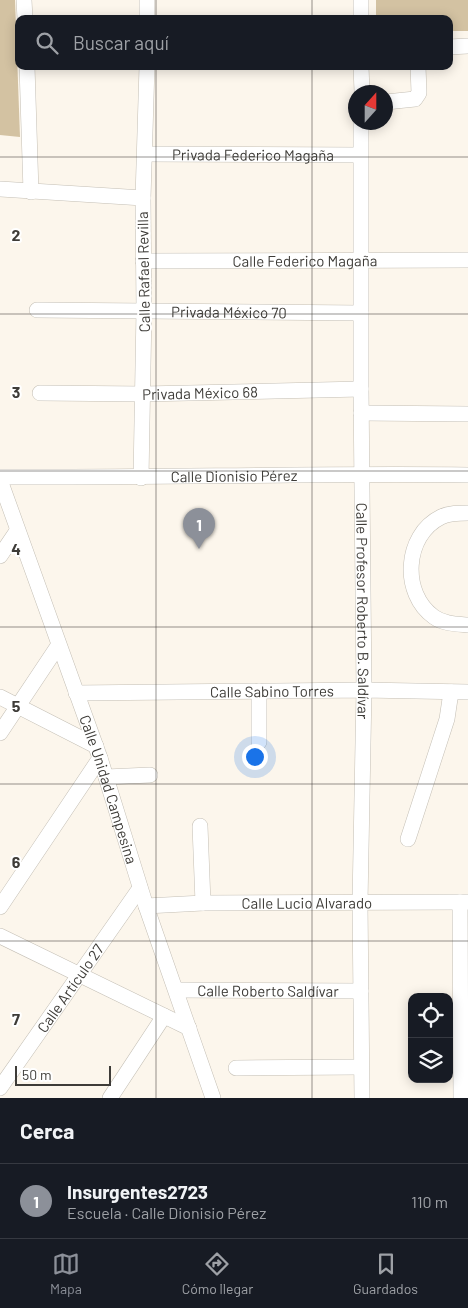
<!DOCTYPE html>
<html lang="es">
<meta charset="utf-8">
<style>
:root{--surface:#171b24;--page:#20242c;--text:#f1f3f6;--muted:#9ea1a6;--line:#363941;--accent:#8c9099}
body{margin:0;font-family:Barlow,sans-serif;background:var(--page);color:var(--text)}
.controls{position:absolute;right:15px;bottom:15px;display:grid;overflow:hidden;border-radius:10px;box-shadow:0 2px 12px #0003}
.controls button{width:45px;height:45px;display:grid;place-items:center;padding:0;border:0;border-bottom:1px solid var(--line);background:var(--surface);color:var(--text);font:25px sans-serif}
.compass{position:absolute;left:348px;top:85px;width:45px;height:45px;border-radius:50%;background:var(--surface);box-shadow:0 2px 12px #0003;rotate:21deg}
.scale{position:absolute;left:15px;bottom:12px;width:96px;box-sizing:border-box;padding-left:5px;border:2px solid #3e3c38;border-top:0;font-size:14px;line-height:18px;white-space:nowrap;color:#3e3c38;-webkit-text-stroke:4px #fff;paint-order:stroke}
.you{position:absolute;left:254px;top:756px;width:18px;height:18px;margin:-12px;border:4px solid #fff;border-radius:50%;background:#1a73e8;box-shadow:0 0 0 8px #1a73e833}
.badge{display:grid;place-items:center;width:32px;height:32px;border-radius:50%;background:var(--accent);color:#fff;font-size:16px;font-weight:700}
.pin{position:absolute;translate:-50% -41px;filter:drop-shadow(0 1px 2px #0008)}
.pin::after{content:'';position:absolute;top:26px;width:18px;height:15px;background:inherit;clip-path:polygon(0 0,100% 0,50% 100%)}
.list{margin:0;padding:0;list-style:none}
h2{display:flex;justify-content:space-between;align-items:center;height:65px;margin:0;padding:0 20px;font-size:21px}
h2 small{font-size:16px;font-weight:400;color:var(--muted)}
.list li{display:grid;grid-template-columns:32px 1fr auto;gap:15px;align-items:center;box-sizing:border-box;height:75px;padding:0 20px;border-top:1px solid var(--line)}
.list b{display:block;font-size:19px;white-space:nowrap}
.list p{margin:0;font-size:16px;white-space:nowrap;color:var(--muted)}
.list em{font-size:16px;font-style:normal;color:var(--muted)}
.icon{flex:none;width:28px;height:28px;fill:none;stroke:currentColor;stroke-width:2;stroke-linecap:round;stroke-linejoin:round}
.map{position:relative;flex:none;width:468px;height:1098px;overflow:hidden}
.search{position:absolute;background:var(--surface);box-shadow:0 2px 12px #0003;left:15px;right:15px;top:15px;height:55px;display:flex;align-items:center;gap:12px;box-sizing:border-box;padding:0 18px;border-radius:10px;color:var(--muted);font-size:19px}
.sheet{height:140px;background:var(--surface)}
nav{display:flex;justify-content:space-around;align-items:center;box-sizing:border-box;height:70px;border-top:1px solid var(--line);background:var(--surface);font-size:14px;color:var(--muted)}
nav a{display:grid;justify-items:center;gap:2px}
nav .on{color:var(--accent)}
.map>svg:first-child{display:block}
.green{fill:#d3c2a2}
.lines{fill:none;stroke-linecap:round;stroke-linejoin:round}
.minor-casing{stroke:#c4bfb5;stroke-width:16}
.minor{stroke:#fff;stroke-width:15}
.grid{fill:none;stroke:#3e3c38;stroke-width:1;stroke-opacity:0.55}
.labels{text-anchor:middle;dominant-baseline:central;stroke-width:4;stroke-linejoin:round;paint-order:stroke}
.street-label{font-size:15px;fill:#3e3c38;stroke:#fff}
.grid-label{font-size:16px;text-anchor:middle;font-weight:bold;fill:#3e3c38;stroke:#fff;stroke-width:4;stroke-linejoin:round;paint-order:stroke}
</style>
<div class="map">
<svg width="468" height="1098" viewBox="0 0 468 1098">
<rect width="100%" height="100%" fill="#fcf6ec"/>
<g class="green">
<path d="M0 0H15L20 137 0 135Z"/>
<path d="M376 0H468V31H449V19H376Z"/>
</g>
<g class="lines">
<g class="minor-casing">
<g id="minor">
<path d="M24 0 25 19"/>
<path d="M147 0V19"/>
<path d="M361 0V19"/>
<path d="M449 47 468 46"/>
<path d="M27 66 31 192"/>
<path d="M361 66 362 92"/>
<path d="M386 102 415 99 419 93 418 66"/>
<path id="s1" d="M361 122V389L364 690 360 903 362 1098"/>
<path id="s2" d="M145 154 360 155"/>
<path d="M0 189 143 198"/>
<path id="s3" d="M143 261 468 260"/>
<path id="s4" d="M37 310 361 313"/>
<path id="s5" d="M40 393 144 394 361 389"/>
<path d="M361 413 468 414"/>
<path id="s6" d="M0 477C156 478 312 473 468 475"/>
<path d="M141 478 144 310 143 198 147 66"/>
<path id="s7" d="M0 480 100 758 146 906 213 1098"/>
<path d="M468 513C459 513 449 513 441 517 404 535 401 594 434 617 444 624 457 624 468 625"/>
<path d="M0 556 17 531"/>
<path d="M259 691V742"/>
<path id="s8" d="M76 693 364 690 468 692"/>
<path d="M0 697 96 746"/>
<path d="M0 733 58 646"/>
<path d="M106 777 150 775"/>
<path d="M200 826 203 903"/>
<path d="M408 839 447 719 451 692"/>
<path d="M460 902 461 1098"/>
<path id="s9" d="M146 906 203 903 468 902"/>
<path d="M0 907 100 758"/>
<path d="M0 936 189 1028"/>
<path id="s10" d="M177 990 361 991"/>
<path d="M236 1068 361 1067"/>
<path id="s11" d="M0 1088 140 888"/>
<path d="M110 1098 164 1016"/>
</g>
</g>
<use href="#minor" class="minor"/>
</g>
<path class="grid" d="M156 0V19M312 0V19M156 66V1098M312 66V1098M0 157H468M0 314H468M0 471H468M0 627H468M0 784H468M0 941H468"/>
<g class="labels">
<g class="street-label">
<text stroke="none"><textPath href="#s2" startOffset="108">Privada Federico Magaña</textPath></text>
<text stroke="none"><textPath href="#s3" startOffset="162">Calle Federico Magaña</textPath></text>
<text transform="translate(143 272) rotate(-91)">Calle Rafael Revilla</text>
<text stroke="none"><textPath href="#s4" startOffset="192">Privada México 70</textPath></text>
<text stroke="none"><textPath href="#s5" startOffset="160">Privada México 68</textPath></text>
<text stroke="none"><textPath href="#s6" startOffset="234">Calle Dionisio Pérez</textPath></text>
<text stroke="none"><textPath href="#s1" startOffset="489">Calle Profesor Roberto B. Saldívar</textPath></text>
<text stroke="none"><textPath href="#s8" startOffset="196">Calle Sabino Torres</textPath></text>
<text stroke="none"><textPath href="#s7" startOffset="328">Calle Unidad Campesina</textPath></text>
<text stroke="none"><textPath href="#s9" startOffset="161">Calle Lucio Alvarado</textPath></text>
<text stroke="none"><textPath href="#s11" startOffset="122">Calle Artículo 27</textPath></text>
<text stroke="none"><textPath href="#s10" startOffset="91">Calle Roberto Saldívar</textPath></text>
</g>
</g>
<g class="grid-label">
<text x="16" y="241">2</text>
<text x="16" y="398">3</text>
<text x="16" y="555">4</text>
<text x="16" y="712">5</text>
<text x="16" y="868">6</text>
<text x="16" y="1025">7</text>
</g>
</svg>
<div class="controls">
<button><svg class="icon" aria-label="locate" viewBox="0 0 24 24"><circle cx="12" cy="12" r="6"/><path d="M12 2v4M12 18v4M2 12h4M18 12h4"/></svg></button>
<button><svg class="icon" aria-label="layers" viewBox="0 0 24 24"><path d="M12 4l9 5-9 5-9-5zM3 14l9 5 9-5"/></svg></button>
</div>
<svg class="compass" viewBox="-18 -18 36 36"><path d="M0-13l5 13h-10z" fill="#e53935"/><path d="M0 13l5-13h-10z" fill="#9ea1a6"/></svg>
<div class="scale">50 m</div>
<div class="you"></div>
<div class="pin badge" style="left:199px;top:549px">1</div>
<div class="search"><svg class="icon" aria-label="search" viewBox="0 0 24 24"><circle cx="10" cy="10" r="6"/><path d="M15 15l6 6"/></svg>Buscar aquí</div>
</div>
<section class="sheet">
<h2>Cerca<small></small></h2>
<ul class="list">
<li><span class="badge">1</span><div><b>Insurgentes2723</b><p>Escuela · Calle Dionisio Pérez</p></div><em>110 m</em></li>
</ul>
</section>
<nav>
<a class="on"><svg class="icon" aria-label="map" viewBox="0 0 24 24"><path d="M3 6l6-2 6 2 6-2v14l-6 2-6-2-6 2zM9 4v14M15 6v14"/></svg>Mapa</a>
<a><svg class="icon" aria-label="directions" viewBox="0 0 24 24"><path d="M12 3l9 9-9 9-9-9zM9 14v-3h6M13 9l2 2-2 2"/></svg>Cómo llegar</a>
<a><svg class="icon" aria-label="saved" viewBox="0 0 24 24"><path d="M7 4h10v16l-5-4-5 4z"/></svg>Guardados</a>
</nav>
